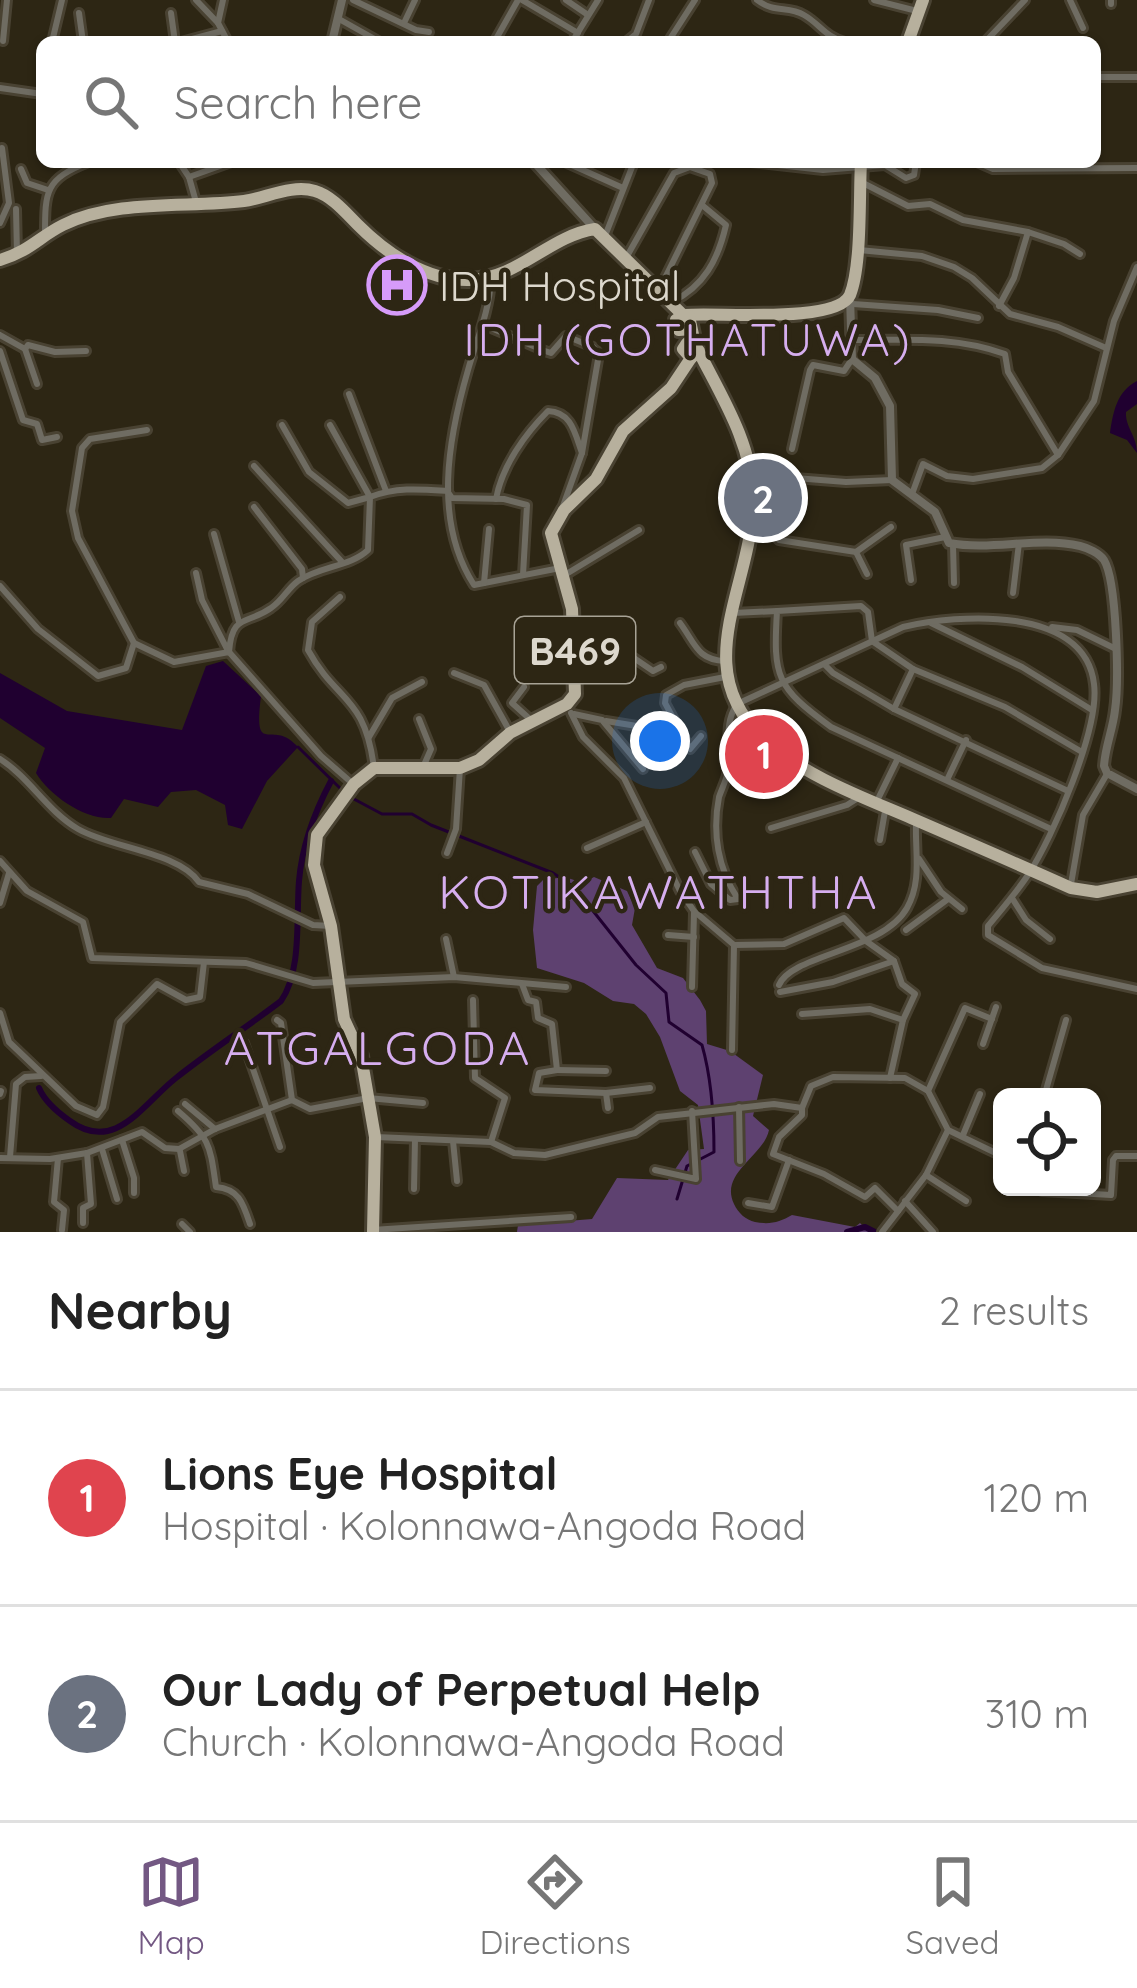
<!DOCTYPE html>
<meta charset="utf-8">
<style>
:root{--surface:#fff;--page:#f6f6f6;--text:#222;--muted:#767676;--line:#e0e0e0;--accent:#735883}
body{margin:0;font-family:Quicksand,sans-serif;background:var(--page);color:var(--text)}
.controls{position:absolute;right:36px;bottom:36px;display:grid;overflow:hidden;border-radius:18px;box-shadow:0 3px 9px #0004}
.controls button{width:108px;height:108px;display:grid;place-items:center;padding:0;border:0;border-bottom:3px solid var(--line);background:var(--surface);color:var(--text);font:60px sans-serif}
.you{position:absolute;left:660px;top:741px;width:42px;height:42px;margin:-30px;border:9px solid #fff;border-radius:50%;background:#1a73e8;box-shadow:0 0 0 18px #1a73e833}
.badge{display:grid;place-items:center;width:78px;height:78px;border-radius:50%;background:var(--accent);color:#fff;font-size:39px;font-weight:700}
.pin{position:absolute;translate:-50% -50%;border:6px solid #fff;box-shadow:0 3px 12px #0006}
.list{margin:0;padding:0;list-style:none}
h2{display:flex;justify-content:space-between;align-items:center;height:156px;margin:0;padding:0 48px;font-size:51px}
h2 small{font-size:39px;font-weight:400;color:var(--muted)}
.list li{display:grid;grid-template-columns:78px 1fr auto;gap:36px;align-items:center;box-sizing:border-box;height:216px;padding:0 48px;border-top:3px solid var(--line)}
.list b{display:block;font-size:45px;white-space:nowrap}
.list p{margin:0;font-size:39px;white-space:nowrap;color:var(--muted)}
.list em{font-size:39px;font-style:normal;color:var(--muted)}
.icon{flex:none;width:66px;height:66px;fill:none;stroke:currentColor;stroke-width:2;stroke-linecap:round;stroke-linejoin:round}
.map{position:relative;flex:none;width:1137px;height:1232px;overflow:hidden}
.search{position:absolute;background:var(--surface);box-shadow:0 3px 9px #0004;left:36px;right:36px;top:36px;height:132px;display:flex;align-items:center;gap:30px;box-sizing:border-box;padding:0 42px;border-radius:18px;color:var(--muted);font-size:45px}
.sheet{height:588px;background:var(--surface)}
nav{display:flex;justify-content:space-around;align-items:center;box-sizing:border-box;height:168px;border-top:3px solid var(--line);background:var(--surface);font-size:33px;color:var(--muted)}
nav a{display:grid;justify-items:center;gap:6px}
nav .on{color:var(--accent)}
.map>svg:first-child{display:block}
.green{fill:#5e4170}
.water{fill:#200030}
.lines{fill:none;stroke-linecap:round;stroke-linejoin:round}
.stream{stroke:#200030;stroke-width:3}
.canal{stroke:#200030;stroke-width:6}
.minor-casing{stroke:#494232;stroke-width:12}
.tertiary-casing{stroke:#494232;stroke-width:14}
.primary-casing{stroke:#494232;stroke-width:18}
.minor{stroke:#6f6c62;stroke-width:6}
.tertiary{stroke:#6f6c62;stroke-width:8}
.primary{stroke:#b7b09d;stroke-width:12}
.labels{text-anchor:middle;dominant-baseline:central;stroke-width:9;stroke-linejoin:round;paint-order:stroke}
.shield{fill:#2d2614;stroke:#a8a396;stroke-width:3}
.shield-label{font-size:39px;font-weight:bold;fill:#ddd8cd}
.poi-label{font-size:42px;fill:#ddd8cd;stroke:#2d2614;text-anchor:start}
.neighbourhood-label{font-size:45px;letter-spacing:3px;fill:#d6aeef;stroke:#2d2614}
.quarter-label{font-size:48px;letter-spacing:3px;fill:#d6aeef;stroke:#2d2614}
</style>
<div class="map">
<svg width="1137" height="1232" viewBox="0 0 1137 1232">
<rect width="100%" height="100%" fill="#2d2614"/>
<path class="green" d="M565 877 583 883 594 877 627 891 635 908 632 925 657 968 683 978 700 1000 706 1011 707 1044 730 1051 763 1075 753 1116 769 1130C764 1156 719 1173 734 1204 738 1213 746 1220 755 1222 770 1225 780 1222 792 1215L855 1227 860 1223 869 1232H517L518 1225 592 1219 617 1178 668 1180 688 1150 704 1149 698 1105 680 1091 660 1037 646 1014 634 1004 613 1001 584 983 537 968 533 930 537 886 543 880Z"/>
<g class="water">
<path d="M1137 381V404L1126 412C1125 427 1137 436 1137 453L1127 440 1110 433C1113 412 1117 391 1137 381Z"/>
<path d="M223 661 261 696C253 760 272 717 298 747L267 781 242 829 228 825 225 805 196 790 171 792 158 807 124 799 111 818C85 820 49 795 36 773L45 748 0 718V673L67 711 182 730 206 666Z"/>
</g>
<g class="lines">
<g class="stream">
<path d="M298 747 344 792"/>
<path d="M352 798 382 814H412L431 825 553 873 574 887 636 965 666 993 669 1022 702 1045C712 1080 714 1116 714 1152L687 1166 677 1199"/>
</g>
<g class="canal">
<path d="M39 1088C45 1102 57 1112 70 1121 115 1154 143 1104 176 1078 210 1051 247 1027 281 1001 302 971 296 917 299 881 302 845 314 813 331 781"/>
<path d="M847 1232 865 1227 875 1232"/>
</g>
<g class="minor-casing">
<g id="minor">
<path d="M196 0 218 23"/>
<path d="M223 0 218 23 228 42"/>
<path d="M353 0 416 30 429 32"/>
<path d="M522 0 578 33"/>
<path d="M566 0 588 15"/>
<path d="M757 0C775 14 788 5 804 15 820 24 825 37 845 42"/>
<path d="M874 0 917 11"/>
<path d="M1070 0 1083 28"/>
<path d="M1111 0V4"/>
<path d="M79 13 83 42"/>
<path d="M171 13 175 42"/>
<path d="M339 19 380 42"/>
<path d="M404 23 415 0"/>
<path d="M496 39 518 0"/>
<path d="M3 41 7 0"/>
<path d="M52 42 62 0"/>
<path d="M181 42 222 31"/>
<path d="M572 42 598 0"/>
<path d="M626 42 636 34 649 0"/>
<path d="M668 42 695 0"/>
<path d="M985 42 1025 0"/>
<path d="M1095 77H1137"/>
<path d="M0 88 42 94"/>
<path d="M179 162 189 177 196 202"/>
<path d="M565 162 623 188"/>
<path d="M751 162 823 170 885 165 906 178 914 175 916 162"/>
<path d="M977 162 993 169 1137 168"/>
<path d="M21 169 27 183 48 190"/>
<path d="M189 177 231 162"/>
<path d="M863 183 908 206 930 204 963 220 1028 232 1064 244 1080 254"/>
<path d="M16 209 17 253"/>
<path d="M0 223 9 203 2 148"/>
<path d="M45 235C45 191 45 179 89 162"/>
<path d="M605 236 634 162"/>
<path d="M859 250 922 256 954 267 972 278 1010 314 1058 327 1106 348"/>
<path d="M626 258 674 173 690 167 710 174 712 183 660 288"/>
<path d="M491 280C489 313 477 338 468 370 448 439 433 521 474 585L560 568"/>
<path d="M672 302C704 286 718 260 726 225L702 205"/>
<path d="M853 304 938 310 978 318"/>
<path d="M999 306 1014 278 1028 232"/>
<path d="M484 325 545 351 551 353 566 336 593 347 599 354 582 453 563 506"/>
<path d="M0 335 25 349 28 345 55 352 86 351"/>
<path d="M853 340C906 340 955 336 1005 354L1008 372 1058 455"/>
<path d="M25 349 37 384"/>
<path d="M0 351 23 420 37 424 42 440 57 437"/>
<path d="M349 394 386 491"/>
<path d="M282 425 309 472 348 503 370 497 330 425"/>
<path d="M792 449 810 370 813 365 844 371 852 359"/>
<path d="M254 466 343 563"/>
<path d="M754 490 795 478 846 482 892 480"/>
<path d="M912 494 923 464 947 476 973 479 1042 468 1058 455 1094 401 1114 321 1137 267"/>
<path d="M753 498 776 502 770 532 779 540 856 552"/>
<path d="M496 499C502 466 525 434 548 411 572 412 575 434 582 453"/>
<path d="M254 507 302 569 303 578"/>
<path d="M214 534 239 622"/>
<path d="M953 545 954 583"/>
<path d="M196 573 202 600 227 649"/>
<path d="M867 574 856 552 891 527"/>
<path d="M563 576 639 530"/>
<path d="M911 580 906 545 945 537"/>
<path d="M484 583 489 529"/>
<path d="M0 586 38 629 98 676 126 668 134 643 174 662 229 652 321 756 352 783"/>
<path d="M1013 593 1019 543"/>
<path d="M340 597 312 622 308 650C337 703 365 695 374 768"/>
<path d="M733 613 777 611"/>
<path d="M680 623C695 643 697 660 725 661"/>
<path d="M931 623 1022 667 1092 710"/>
<path d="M1052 627 1077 630 1116 649"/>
<path d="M134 643 78 538 72 511 82 448 90 439 147 430"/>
<path d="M576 646 628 654 653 671 661 667"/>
<path d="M229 652C232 613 247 625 271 608 282 601 288 588 298 581 320 566 350 567 368 550L370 497C396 487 419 489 447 491L452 498 504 499 527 505 523 575"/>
<path d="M824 664 833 673 894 709 1068 791"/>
<path d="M454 673 484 685 509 730"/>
<path d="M524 687 512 703 532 721"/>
<path d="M894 709 913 669"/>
<path d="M571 713 583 737 624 778 680 891 694 911 734 945 784 944 844 918 866 941 894 961 902 984 915 994 903 1020 890 1078"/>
<path d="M574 714 602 720 643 769"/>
<path d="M419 719 431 749 424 765"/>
<path d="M606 721 649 728 660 742"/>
<path d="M701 736 690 749 665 703 666 695 684 685 725 677"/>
<path d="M369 737 392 698 422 682"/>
<path d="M0 759C30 778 47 811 78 829 111 848 178 852 199 882L248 894 313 925 331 926"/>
<path d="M947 780 966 740"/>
<path d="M876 803 898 758"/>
<path d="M771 828 847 805 858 798"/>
<path d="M1051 829 831 727C776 687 773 677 777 611L861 606 868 612 872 641 913 669 1005 707 1082 752"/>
<path d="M880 840 885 811"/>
<path d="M587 848 646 822"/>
<path d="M695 852 711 884 730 900 738 899C718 869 712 833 719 797 722 788 727 779 728 770 731 746 723 725 737 704L903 627C957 614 1085 605 1094 684 1100 728 1053 837 1028 875 1016 893 1002 909 988 926V935L1042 968 1137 989"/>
<path d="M447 853 456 829 460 768"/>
<path d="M919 859 941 892 962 909"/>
<path d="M0 861 27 891 83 922 92 958 246 963 313 983 454 977 566 987"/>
<path d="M1071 884 1083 815 1107 774"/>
<path d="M1012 898 1026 920 1050 939"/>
<path d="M0 903 9 873"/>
<path d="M906 930 948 899"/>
<path d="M668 935 694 937"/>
<path d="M446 939 454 977"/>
<path d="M522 984 528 1000 536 1002 538 1018 552 1024 557 1070 539 1073 535 1090 606 1093 650 1088"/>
<path d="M779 985C792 954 883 951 907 908 922 881 915 853 916 824"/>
<path d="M692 987 694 913"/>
<path d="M780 992 833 982 894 961"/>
<path d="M473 1000 475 1078 505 1098 491 1142"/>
<path d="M0 1013 9 1042 76 1106 97 1115 103 1107 120 1022 157 984 186 1000 200 997 204 962"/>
<path d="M802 1014 870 1009 903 1020"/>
<path d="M277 1020 281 1023 292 1100"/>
<path d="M244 1043 280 1147"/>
<path d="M983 1044 996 1007"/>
<path d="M732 1050 734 945"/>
<path d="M557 1070 606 1071"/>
<path d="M928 1091 965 1008 992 1019"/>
<path d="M606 1093 608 1108"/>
<path d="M0 1094 1 1091"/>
<path d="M1044 1097 1066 1020"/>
<path d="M185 1104 215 1129"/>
<path d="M739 1107 740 1161"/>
<path d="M802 1108V1115L779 1137 773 1154 824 1174 865 1197 875 1188 898 1211"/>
<path d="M178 1111C211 1139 210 1146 216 1187 239 1189 243 1203 250 1224"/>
<path d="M963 1135 980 1094"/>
<path d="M376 1137 491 1142 514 1153 545 1155 635 1133 658 1117 774 1104 802 1108 811 1086 833 1077 905 1078 928 1091 948 1130 1002 1156"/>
<path d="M122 1140 134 1178V1193"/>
<path d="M453 1141 457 1181"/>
<path d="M102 1149 117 1199"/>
<path d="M180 1151 184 1171"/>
<path d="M10 1157 16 1084 25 1077 41 1076"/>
<path d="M0 1158 50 1159 87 1153 142 1132 165 1148 179 1149 215 1129 292 1100 310 1109 368 1098 423 1103"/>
<path d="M58 1158 54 1202 64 1210 62 1230"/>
<path d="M655 1170 696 1179 692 1111"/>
<path d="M926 1175 966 1201"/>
<path d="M1038 1187 1042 1191 1111 1195 1113 1160 1116 1156H1137"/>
<path d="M414 1189 415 1139"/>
<path d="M905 1201 933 1232"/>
<path d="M748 1203 772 1207 789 1160"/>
<path d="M83 1223V1208L91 1204 87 1153"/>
<path d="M182 1224 190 1232"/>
<path d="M372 1230 571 1217"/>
<path d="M882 1232 926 1175 948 1130"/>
</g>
</g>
<g class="tertiary-casing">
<g id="tertiary">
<path d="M332 42 342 0"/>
<path d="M534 162 594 228"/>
<path d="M850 297 852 359 875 378 890 406 892 480 935 512 949 543C992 551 1039 536 1080 546 1088 548 1099 553 1104 560 1117 581 1119 683 1115 710 1113 729 1105 747 1104 766L1107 773 1137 789"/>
</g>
</g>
<g class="primary-casing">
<g id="primary">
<path d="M908 42 923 0"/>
<path d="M0 260C30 251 39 237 63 225 115 199 188 208 244 201 266 198 292 184 315 191 332 196 346 213 358 225 387 254 427 281 469 280 518 279 549 236 595 229L683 315"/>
<path d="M685 315C716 312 837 324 850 295 862 265 859 196 861 162"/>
<path d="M691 329 679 330 676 320 683 315 689 316 695 344"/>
<path d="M699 351 691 358 683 349 687 343 695 344C718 391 752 441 753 497 755 583 684 667 765 740 804 776 862 797 911 818 964 841 1018 864 1071 888L1097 892 1137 884"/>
<path d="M373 1232 375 1137 361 1056 344 1019 331 926 314 865 317 835 354 784 374 768H460L479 760 510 733 567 704 575 694 572 609 551 533 564 510 596 479 623 431 671 388 691 358"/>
</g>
</g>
<use href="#minor" class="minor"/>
<use href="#tertiary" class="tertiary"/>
<use href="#primary" class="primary"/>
</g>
<defs>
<g id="hospital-ring" transform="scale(3)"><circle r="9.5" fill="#2d2614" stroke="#d69bf9" stroke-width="1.5"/><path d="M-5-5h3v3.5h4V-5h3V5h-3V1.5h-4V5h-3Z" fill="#d69bf9"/></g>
</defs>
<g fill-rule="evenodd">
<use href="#hospital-ring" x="397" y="285"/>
</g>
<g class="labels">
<rect class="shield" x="515" y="617" width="120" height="66" rx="9"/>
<g class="shield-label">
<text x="575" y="650">B469</text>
</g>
<g class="poi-label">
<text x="439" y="285">IDH Hospital</text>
</g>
<g class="neighbourhood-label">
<text x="688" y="339">IDH (GOTHATUWA)</text>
</g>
<g class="quarter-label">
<text x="659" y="891">KOTIKAWATHTHA</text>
<text x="378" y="1047">ATGALGODA</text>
</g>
</g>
</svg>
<div class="controls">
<button><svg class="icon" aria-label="locate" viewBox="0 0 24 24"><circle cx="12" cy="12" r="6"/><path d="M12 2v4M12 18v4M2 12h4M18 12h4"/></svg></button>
</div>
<div class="you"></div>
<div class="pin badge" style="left:764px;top:754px;background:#e0444e">1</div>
<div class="pin badge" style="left:763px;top:498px;background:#6b7280">2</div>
<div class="search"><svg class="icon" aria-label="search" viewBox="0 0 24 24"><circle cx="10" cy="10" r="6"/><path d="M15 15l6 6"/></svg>Search here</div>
</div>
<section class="sheet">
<h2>Nearby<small>2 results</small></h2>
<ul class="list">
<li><span class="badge" style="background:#e0444e">1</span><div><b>Lions Eye Hospital</b><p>Hospital · Kolonnawa-Angoda Road</p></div><em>120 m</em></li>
<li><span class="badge" style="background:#6b7280">2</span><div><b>Our Lady of Perpetual Help</b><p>Church · Kolonnawa-Angoda Road</p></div><em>310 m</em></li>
</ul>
</section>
<nav>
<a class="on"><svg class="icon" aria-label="map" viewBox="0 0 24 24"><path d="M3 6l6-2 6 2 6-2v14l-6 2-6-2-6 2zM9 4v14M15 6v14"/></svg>Map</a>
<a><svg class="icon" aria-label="directions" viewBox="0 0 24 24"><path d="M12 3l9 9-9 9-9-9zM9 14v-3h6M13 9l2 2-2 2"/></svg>Directions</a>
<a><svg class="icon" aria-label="saved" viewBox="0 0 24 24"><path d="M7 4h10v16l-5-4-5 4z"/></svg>Saved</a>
</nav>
